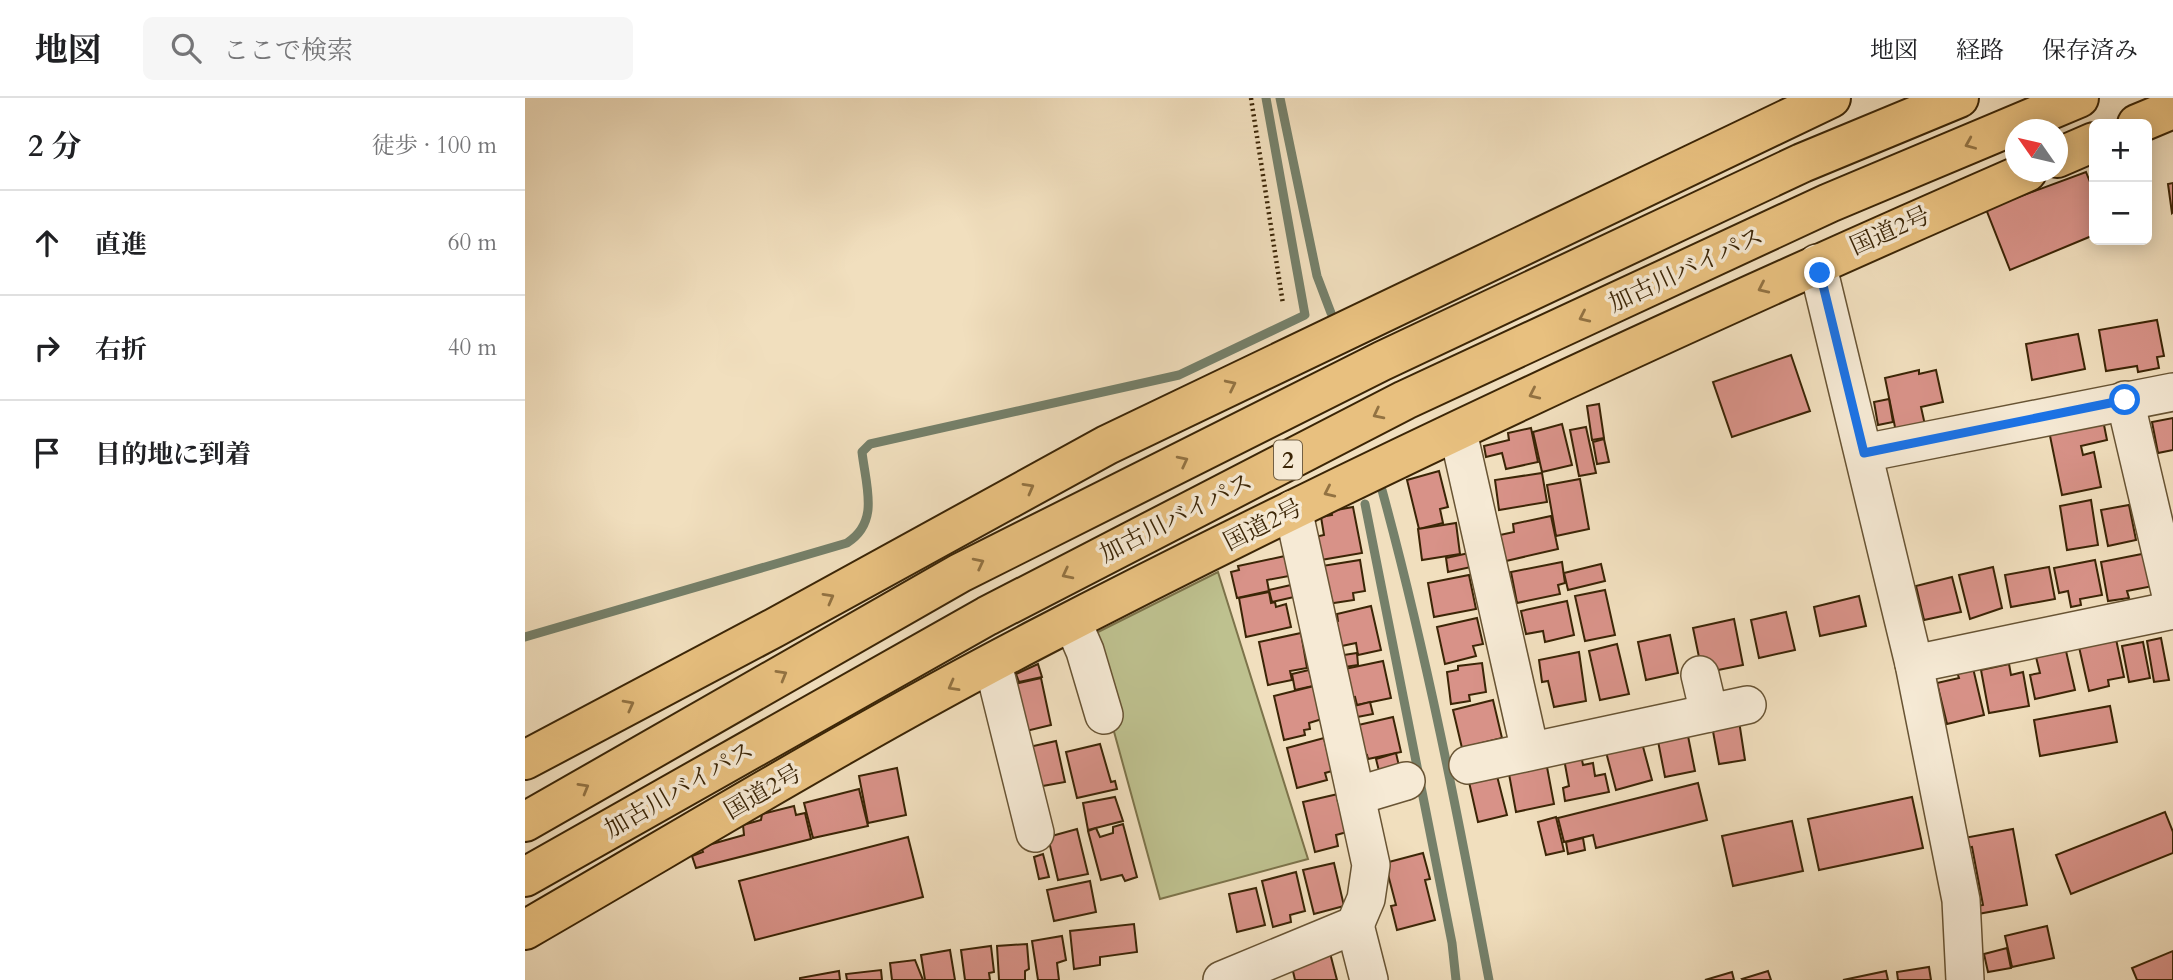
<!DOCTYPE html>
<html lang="ja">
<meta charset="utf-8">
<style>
:root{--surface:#fff;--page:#f6f6f6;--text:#202124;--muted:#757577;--line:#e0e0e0}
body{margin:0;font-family:Cardo,"Noto Serif JP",serif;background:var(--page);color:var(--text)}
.controls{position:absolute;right:21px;top:21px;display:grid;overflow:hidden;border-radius:10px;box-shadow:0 4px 18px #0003}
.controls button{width:63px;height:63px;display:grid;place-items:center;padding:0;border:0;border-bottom:2px solid var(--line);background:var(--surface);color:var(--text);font:35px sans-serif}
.compass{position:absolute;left:1480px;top:21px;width:63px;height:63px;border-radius:50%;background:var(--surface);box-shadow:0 4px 18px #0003;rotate:304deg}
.stop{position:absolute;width:21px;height:21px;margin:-16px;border:5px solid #1a73e8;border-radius:50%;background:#fff}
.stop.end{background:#1a73e8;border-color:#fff;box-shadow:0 2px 7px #0008}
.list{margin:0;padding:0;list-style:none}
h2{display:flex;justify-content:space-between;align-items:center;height:91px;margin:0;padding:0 28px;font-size:30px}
h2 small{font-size:23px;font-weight:400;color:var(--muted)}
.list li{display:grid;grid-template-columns:46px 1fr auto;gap:21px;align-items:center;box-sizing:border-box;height:105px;padding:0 28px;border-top:2px solid var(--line)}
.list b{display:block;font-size:26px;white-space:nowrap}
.list em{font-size:23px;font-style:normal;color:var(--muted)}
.icon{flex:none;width:38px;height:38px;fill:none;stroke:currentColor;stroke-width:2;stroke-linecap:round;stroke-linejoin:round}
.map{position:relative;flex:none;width:1648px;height:882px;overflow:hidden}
header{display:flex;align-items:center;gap:42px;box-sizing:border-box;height:98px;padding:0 35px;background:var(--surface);border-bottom:2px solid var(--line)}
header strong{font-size:33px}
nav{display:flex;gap:38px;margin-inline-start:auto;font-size:24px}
.search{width:490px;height:63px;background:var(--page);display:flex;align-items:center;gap:18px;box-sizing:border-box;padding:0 24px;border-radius:10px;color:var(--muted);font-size:26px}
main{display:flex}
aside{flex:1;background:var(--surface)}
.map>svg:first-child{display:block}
.green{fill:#bec18f;stroke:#7c734a;stroke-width:2}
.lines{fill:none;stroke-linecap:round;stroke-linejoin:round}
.stream{stroke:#75806a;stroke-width:9}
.building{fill:#d89288;stroke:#3b2506;stroke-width:2}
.minor-casing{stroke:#685434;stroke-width:40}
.highway-casing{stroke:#3b2506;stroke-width:42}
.path{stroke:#3b2506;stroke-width:4.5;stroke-dasharray:2 3.5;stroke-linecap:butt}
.minor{stroke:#f6ead5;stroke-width:37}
.highway{stroke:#e8c07f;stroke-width:38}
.oneway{stroke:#927242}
.route{stroke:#1a73e8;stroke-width:9}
.labels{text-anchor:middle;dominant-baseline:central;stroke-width:7;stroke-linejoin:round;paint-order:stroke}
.shield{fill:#f6ead5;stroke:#736044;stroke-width:2}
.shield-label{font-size:23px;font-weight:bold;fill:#3b2506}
.street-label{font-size:24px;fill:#3b2506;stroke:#f6ead5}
</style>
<header>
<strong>地図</strong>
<div class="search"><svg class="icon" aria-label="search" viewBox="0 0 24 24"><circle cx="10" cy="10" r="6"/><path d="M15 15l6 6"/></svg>ここで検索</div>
<nav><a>地図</a><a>経路</a><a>保存済み</a></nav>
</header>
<main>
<aside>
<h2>2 分<small>徒歩 · 100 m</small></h2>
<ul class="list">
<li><svg class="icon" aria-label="ahead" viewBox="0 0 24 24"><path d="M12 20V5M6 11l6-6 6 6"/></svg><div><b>直進</b></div><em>60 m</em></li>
<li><svg class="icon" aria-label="right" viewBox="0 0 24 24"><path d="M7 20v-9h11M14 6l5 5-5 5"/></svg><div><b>右折</b></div><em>40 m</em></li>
<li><svg class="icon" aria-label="arrive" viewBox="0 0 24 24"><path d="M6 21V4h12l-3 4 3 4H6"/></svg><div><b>目的地に到着</b></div></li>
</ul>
</aside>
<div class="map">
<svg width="1648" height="882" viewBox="0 0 1648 882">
<rect width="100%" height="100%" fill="#f1dfbe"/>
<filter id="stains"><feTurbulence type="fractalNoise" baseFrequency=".00286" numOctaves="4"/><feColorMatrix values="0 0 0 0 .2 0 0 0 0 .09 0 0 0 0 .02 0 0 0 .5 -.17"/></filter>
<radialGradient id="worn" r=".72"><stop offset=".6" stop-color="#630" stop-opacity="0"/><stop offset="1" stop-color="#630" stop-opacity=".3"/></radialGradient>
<path class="green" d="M693 474 783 761 635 801 563 539Z"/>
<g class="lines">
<g class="stream">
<path d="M755 0 792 178 806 215"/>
<path d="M857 392C901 553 933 718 964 882"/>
<path d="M840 406 927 845 931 882"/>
<path d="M0 539 322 445C355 424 341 389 337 354L345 346 654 277 780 217 741 0"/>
</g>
</g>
<g class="building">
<path d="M1561 74 1569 94V137L1485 172 1461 111Z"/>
<path d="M1648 85V114L1647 115 1643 86Z"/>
<path d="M1632 222 1639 258 1632 259 1634 270 1613 274 1612 268 1581 273 1574 232Z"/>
<path d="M1553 236 1560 271 1507 282 1501 246Z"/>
<path d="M1266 257 1285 313 1207 339 1188 284Z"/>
<path d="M1394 272V276L1411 272 1418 304 1396 309 1400 327 1371 334 1360 280Z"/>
<path d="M1364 301 1368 324 1353 327 1349 304Z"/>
<path d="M1074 306 1079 340 1067 342 1062 308Z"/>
<path d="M1577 317 1582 342 1556 348 1558 357 1569 354 1576 389 1537 397 1523 328Z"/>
<path d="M1648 320V352L1633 355 1627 324Z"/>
<path d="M1037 326 1047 367 1017 374 1008 334Z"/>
<path d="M1061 329 1071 375 1054 378 1045 332Z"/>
<path d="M1006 330 1013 364 981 371 977 355 961 359 959 348 984 342 983 335Z"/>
<path d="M1079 341 1084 364 1072 366 1068 344Z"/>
<path d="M914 373 923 409 915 411 918 425 894 431 882 382Z"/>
<path d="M1017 375 1022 404 974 412 970 382Z"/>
<path d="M1055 381 1064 431 1031 438 1022 387Z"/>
<path d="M1566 402 1573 447 1542 452 1535 408Z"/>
<path d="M1604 407 1611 442 1583 448 1576 412Z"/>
<path d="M828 409 837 455 790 463 785 440 799 437 796 419 807 417 806 413Z"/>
<path d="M1026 418 1033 451 981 463 975 437 989 434 988 426Z"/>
<path d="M931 425 935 456 897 462 893 431Z"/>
<path d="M944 455 946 469 923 474 921 460Z"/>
<path d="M1622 455 1628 488 1602 493 1604 500 1583 503 1576 464Z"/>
<path d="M760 458 764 478 742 482 744 493 712 500 706 474 714 472 713 468Z"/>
<path d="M835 462 840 493 828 495 829 502 802 506 797 468Z"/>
<path d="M1570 462 1577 497 1555 501 1556 507 1546 509 1543 493 1534 495 1529 470Z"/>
<path d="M1037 464 1040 485 1033 487 1035 496 992 505 986 474Z"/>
<path d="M1076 466 1080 483 1043 492 1039 475Z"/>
<path d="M1468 469 1477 510 1445 521 1434 477Z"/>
<path d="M1524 469 1530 501 1486 509 1480 477Z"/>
<path d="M944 477 951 511 909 519 903 485Z"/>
<path d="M1427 479 1436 514 1399 522 1391 488Z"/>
<path d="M766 487 769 499 747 504 744 492Z"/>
<path d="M1080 492 1090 537 1060 543 1050 498Z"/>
<path d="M744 494 746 505 750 504 751 509 761 506 766 529 721 539 714 500Z"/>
<path d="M1334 498 1341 528 1295 538 1289 509Z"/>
<path d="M1042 503 1049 537 1020 544 1018 533 1001 536 996 513Z"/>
<path d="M846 508 856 552 833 557 831 545 812 549 807 524 813 523 812 516Z"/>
<path d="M1261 514 1270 552 1234 560 1226 522Z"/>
<path d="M952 520 958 546 948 548 951 558 920 566 912 529Z"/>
<path d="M1209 521 1218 567 1188 573 1185 562 1175 564 1168 530Z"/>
<path d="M776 535 782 570 765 573 767 582 743 587 734 544Z"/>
<path d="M1145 537 1153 575 1121 582 1113 544Z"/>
<path d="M1636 540 1644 582 1629 584 1622 543Z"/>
<path d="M1591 541 1599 579 1583 582 1584 588 1564 593 1554 549Z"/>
<path d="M1618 544 1625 580 1604 584 1597 548Z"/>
<path d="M1092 546 1104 596 1075 602 1064 553Z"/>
<path d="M1541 553 1550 592 1510 601 1505 577 1515 575 1511 559Z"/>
<path d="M1054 554 1061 603 1029 609 1023 583 1017 584 1014 562Z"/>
<path d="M832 555 833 567 813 570 812 558Z"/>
<path d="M858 563 866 600 832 607 830 599 821 601 815 572Z"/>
<path d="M957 565 961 594 944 597 945 603 926 606 922 574 933 572V568Z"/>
<path d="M513 566 517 579 494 584 491 576Z"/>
<path d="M1484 566 1486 577 1498 574 1504 608 1464 615 1456 572Z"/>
<path d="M1448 570 1459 617 1422 626 1412 585 1434 580 1432 574Z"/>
<path d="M784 572 788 588 770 592 767 576Z"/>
<path d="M516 580 526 627 501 633 490 586Z"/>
<path d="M789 588 797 621 784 625 785 631 779 632 780 637 759 642 749 598Z"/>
<path d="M968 602 977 640 937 650 928 612Z"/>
<path d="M845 604 848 616 827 620 825 609Z"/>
<path d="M1585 608 1592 644 1515 658 1509 622Z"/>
<path d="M868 619 876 654 843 661 842 657 836 658 829 628Z"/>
<path d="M1214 623 1220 662 1194 666 1187 628Z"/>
<path d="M1162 633 1170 673 1140 679 1132 638Z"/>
<path d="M799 640 807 673 800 675 802 682 772 690 762 650Z"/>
<path d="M531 643 540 684 512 689 504 649Z"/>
<path d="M1117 645 1127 682 1091 692 1081 654Z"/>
<path d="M575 646 586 684 590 683 592 691 552 700 541 654Z"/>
<path d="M871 655 874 668 854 673 851 661Z"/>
<path d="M1056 657 1058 667 1068 665 1070 678 1080 676 1084 694 1040 703 1038 690 1044 688 1039 661Z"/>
<path d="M1022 669 1029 706 991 714 984 676Z"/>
<path d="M372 670 381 717 343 725 334 678Z"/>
<path d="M972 678 982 717 953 724 944 684Z"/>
<path d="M1173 685 1182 722 1071 750 1068 737 1039 744 1033 720Z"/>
<path d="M334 691 343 728 288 740 279 705Z"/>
<path d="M813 696 822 734 811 737 813 748 790 754 778 704Z"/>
<path d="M590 699 598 723 563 732 558 705Z"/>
<path d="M1387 699 1398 750 1294 772 1283 721Z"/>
<path d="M269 708 271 717 280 715 286 741 171 770 167 758 178 754 176 749 219 737 218 727 236 722 237 716Z"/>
<path d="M1640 714 1648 734V755L1546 796 1531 757Z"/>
<path d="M1031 719 1039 753 1021 757 1013 724Z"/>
<path d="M1267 723 1278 773 1208 788 1197 738Z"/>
<path d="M598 726 612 779 600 783 597 777 576 782 563 733 571 730 575 739 588 735V729Z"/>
<path d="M552 731 563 776 533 782 523 739Z"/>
<path d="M1488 731 1502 807 1453 816 1452 808 1458 807 1447 749 1441 750 1439 740Z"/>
<path d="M383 739 398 799 230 842 214 783Z"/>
<path d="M1058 740 1060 752 1043 756 1041 744Z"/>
<path d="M898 755 905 781 900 782 910 822 872 832 866 808 871 807 860 765Z"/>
<path d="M518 756 524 779 514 781 509 759Z"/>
<path d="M809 765 819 808 789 816 778 772Z"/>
<path d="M771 774 780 813 765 817 766 824 748 829 737 783Z"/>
<path d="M565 783 571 814 529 823 522 792Z"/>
<path d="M731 790 740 827 712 834 704 796Z"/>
<path d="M609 826 612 854 575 859V867L549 871 545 833Z"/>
<path d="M1522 828 1529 860 1487 869 1480 838Z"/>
<path d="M537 838 541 862 532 865 534 882H513L507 843Z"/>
<path d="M502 846 504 871 500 873V882H474L472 848Z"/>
<path d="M466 848 469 874 464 875 465 882H440L436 852Z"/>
<path d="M1482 850 1486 870 1463 874 1459 856Z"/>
<path d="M804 851 812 882H770L767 869Z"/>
<path d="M425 852 430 882H400L396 857Z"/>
<path d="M1648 853V882H1612L1607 870Z"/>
<path d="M390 862 398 882H367L365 865Z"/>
<path d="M1404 869 1406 882H1373L1372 874Z"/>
<path d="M356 872 357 882H322L321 876Z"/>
<path d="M314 873 315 882H275V880Z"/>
<path d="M1243 873 1246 882H1218L1217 881Z"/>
<path d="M1361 873 1363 882H1318Z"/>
<path d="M1207 874 1209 882H1180Z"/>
</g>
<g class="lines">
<g class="minor-casing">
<g id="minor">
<path d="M1292 165 1389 566 1436 802 1440 882"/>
<path d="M1600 302 1648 506"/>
<path d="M933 334 1005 653"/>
<path d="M1339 355 1648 294"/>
<path d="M547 523 560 553 579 617"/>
<path d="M468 566 510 735"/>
<path d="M1389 566 1648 512"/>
<path d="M1175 577 1184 615"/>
<path d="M943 667 1222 607"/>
<path d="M831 698 881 683"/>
<path d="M830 827 844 882"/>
<path d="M697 882 830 827 841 801 846 767 768 411"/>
</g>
</g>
<g class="highway-casing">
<g id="highway">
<path d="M1612 26 1648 11"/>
<path d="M1532 60 1569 44"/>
<path d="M0 662 249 530 582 347 1306 0"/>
<path d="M0 724 435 475 857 263 1277 65 1434 0"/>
<path d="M0 779 462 518 880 302 1304 105 1554 0"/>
<path d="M0 832C168 735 335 633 508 543 833 374 1166 221 1502 74"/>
</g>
</g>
<path class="path" d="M726 0 758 206"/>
<use href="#minor" class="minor"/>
<use href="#highway" class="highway"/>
</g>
<defs><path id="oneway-chevron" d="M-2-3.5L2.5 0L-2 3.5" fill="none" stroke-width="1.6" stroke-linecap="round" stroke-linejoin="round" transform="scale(1.75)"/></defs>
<g class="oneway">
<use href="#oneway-chevron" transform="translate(1445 46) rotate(157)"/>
<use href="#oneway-chevron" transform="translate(1238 190) rotate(155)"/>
<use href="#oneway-chevron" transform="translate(1059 219) rotate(155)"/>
<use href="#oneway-chevron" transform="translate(706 287) rotate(-26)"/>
<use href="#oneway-chevron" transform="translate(1009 296) rotate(155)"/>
<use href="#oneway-chevron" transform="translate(853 316) rotate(153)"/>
<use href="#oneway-chevron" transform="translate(658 363) rotate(-27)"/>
<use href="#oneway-chevron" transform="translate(504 390) rotate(-29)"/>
<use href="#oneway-chevron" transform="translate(804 394) rotate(155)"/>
<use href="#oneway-chevron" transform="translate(454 465) rotate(-27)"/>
<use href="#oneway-chevron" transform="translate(542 476) rotate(153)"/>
<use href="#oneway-chevron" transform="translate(304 500) rotate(-29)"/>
<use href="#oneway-chevron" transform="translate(257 577) rotate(-30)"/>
<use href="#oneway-chevron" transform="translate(428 588) rotate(151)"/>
<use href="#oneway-chevron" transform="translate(104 607) rotate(-28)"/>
<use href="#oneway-chevron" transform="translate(59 690) rotate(-30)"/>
</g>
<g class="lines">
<path class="route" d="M1295 175 1339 355 1600 302"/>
</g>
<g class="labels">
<rect class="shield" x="749" y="342.5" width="28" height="39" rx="5"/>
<g class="shield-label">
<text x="763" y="362">2</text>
</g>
<g class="street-label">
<text transform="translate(1365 133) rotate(-24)">国道2号</text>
<text transform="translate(1161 172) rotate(-25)">加古川バイパス</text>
<text transform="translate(651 420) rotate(-27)">加古川バイパス</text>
<text transform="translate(738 427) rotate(-27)">国道2号</text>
<text transform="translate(154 692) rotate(-30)">加古川バイパス</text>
<text transform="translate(238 694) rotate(-30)">国道2号</text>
</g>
</g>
<rect width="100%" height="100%" filter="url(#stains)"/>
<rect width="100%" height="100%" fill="url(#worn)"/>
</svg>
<div class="controls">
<button>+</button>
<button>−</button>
</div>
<svg class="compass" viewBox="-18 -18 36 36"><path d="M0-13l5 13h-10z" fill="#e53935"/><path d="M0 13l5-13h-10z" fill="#757577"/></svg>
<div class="stop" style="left:1600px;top:302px"></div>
<div class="stop end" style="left:1295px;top:175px"></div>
</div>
</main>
